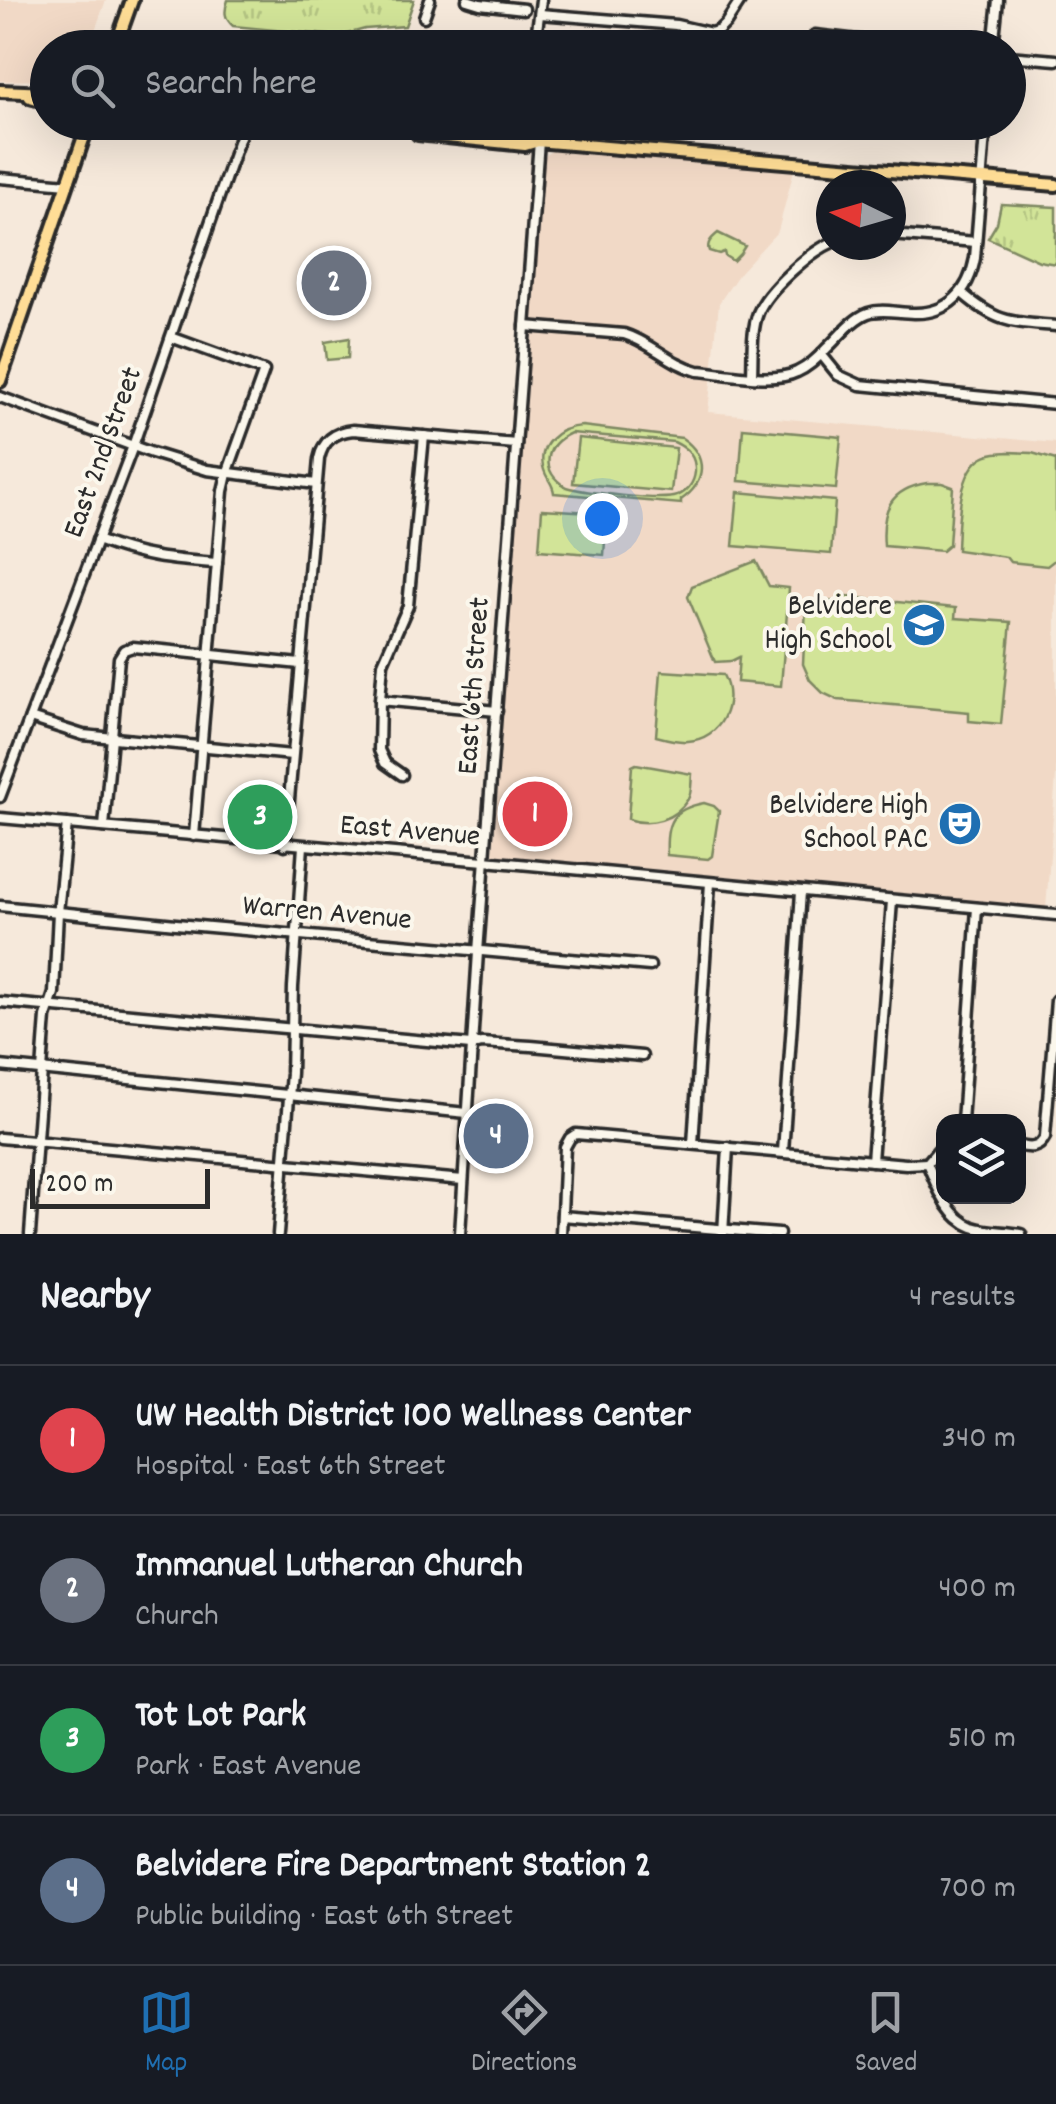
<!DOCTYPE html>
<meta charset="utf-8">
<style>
:root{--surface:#171b24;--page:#20242c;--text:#f1f3f6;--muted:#9ea1a6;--line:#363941;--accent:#1f6fb2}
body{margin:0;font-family:Dekko,sans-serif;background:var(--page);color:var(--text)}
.controls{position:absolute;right:30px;bottom:30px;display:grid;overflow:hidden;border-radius:20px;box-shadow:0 10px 40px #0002}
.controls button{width:90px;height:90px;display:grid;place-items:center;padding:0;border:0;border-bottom:2px solid var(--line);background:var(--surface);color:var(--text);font:50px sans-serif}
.compass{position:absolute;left:816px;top:170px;width:90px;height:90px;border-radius:50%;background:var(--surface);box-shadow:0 10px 40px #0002;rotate:275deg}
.scale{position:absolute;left:30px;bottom:25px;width:180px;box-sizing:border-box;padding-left:10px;border:5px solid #2b2b2b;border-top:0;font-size:28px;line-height:35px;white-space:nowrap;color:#2b2b2b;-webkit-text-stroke:8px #fbf7ec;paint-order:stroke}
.you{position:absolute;left:602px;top:518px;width:35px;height:35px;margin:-25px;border:8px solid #fff;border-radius:50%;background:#1a73e8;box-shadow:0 0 0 15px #1a73e833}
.badge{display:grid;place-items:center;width:65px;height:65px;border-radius:50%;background:var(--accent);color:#fff;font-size:32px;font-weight:700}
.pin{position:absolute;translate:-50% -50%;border:5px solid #fff;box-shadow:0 2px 10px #0006}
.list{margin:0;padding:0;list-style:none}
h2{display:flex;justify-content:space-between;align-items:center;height:130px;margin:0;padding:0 40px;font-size:42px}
h2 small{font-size:32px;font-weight:400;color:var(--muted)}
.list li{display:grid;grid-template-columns:65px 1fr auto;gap:30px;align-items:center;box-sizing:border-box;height:150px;padding:0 40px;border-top:2px solid var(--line)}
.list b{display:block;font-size:38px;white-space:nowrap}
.list p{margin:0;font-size:32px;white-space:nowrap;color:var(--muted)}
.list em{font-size:32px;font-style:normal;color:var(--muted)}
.icon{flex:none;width:55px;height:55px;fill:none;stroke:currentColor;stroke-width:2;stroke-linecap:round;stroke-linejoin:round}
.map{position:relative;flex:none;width:1056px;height:1234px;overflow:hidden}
.search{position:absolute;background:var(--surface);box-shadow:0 10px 40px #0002;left:30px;right:30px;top:30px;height:110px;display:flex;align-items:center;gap:25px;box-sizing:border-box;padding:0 35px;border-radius:55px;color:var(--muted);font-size:38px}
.sheet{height:730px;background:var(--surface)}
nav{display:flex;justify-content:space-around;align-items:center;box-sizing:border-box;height:140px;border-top:2px solid var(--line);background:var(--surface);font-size:28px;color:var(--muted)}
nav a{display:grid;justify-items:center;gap:5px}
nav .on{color:var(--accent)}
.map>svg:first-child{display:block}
.built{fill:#f1d9c6}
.grass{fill:url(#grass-tufts);stroke:#7e8862;stroke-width:2.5}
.green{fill:#d2e498;stroke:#7e8862;stroke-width:2.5;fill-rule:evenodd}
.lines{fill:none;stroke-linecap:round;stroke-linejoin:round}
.minor-casing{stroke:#2b2b2b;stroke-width:15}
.major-casing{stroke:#2b2b2b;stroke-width:18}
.minor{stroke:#fbf7ec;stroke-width:8}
.major{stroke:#ffdd96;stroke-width:10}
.labels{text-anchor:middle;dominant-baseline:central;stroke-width:8;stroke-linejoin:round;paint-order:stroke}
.street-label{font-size:30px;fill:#2b2b2b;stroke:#fbf7ec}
.poi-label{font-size:30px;fill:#2b2b2b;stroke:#fbf7ec;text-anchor:end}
</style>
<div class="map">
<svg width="1056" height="1234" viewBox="0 0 1056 1234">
<defs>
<pattern id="grass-tufts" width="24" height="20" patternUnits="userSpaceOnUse" patternTransform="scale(2.5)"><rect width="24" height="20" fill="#d2e498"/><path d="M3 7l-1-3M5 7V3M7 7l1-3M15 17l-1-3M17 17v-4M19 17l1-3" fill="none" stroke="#b4c483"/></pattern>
</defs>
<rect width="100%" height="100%" fill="#f6e9db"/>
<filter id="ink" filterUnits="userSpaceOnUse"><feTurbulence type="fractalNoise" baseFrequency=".01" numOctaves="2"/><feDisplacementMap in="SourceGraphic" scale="20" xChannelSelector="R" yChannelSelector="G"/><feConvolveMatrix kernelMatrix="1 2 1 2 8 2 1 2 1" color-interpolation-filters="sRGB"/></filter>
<g filter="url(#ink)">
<g class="built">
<path d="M0 0H106L89 47 48 48 47 80 0 81Z"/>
<path d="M553 150 794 170 778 231 740 272 719 303 708 412 1056 443V775L1046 909 500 859 493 854 542 163 546 155Z"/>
</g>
<g class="grass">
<path d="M228 0H414L405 26 365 29 339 36 233 26C224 18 224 11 228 0Z"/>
<path d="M1001 204 1056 207V264L1039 261 988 238 997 223Z"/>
</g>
<g class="green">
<path d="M718 233 745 246 740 254 733 261 725 256 724 252 719 254 709 251C706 243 712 238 718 233Z"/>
<path d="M349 338 348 358 327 360 325 342Z"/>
<path d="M582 426 682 438C708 456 707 482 681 500V504L554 493C553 483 547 480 544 470 536 445 559 427 582 426ZM571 433 674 442C687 448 696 456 695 472 694 483 687 492 677 496 661 502 584 492 566 487 540 471 544 445 571 433Z"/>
<path d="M743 428 841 437 836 489 739 481Z"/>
<path d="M578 438 676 448 671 492 573 483Z"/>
<path d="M1008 452 1032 453 1056 460V559L1047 566 1010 562 1006 557 957 550C958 524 958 471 983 457 991 452 999 453 1008 452Z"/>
<path d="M927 483H942L953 487 949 545 942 551 884 546C881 510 890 489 927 483Z"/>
<path d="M738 492 835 501 831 554 733 546Z"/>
<path d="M542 509 607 513 604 555 539 550Z"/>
<path d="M756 561 769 586 789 588 781 686 737 682 739 657 731 661 715 662 688 597 692 586Z"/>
<path d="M839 596 956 608 955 618 1011 622 1001 724 969 721V712L838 700 823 693 810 680 803 664 806 607 814 608 815 600 837 602Z"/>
<path d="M661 671 723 675C738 703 721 739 688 741 677 742 667 739 656 736Z"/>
<path d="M636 764 692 774C691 782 692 792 688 799 675 820 650 827 628 819L632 766Z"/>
<path d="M246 800 277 803 274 834 243 831Z"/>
<path d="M704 803 714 806 719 811 712 856 708 859 667 855C665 823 671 809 704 803Z"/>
</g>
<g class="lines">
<g class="minor-casing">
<g id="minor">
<path d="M467 0 480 4 524 9"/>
<path d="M540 14 676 25 711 33 719 30 726 23 741 0"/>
<path d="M424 17 430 0"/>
<path d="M815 35 927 48"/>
<path d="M397 48 399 38H418L526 47 536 38 541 0"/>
<path d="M993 48 998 0"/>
<path d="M1008 56 1056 60"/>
<path d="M0 178 68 184"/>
<path d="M891 235 976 242"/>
<path d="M962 293C998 324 1011 322 1056 326"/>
<path d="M525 326 624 334C651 342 670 364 698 371 724 373 773 384 797 372 808 367 819 357 827 348 839 337 852 319 868 313 882 308 898 313 913 313 949 314 969 291 975 258L986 122"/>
<path d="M171 337 264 371 227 474 223 491 194 836"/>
<path d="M821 354 838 375 860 385 1056 404"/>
<path d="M752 375C753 356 751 331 758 313 767 290 809 253 831 243"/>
<path d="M0 397 152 453 207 470 316 484"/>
<path d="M97 540C141 557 169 560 217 563"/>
<path d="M380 700 497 711"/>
<path d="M30 718 83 735 292 755"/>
<path d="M402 775 385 763 379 750 380 700 383 663 408 606 424 436"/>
<path d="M0 797 133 446 245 122"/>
<path d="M0 818 530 865 1056 915"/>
<path d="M104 827 119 658 124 650 133 647 300 664"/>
<path d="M285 845 319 459C323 440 335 432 353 430L516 444"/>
<path d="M0 906 176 924 650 966"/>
<path d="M0 1002 471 1045 482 1043 531 1046 642 1056"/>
<path d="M0 1066 467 1113"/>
<path d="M962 1122 977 908"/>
<path d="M0 1138 463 1180"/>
<path d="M693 1144 710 883"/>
<path d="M1018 1145C1030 1149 1039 1149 1045 1137L1056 1000"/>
<path d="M783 1152 801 892"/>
<path d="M872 1161 892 901"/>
<path d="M927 1163C937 1186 947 1217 973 1227 987 1232 1005 1231 1021 1234"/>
<path d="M927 1163 944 1143"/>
<path d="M562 1216 779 1234"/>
<path d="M30 1234 45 1030 46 1017 54 993 58 912 67 824"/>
<path d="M278 1234 291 1073 293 987 303 846"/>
<path d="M460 1234 478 952 539 141"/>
<path d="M561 1234 565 1147 570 1138 576 1134 906 1164 927 1163"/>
<path d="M723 1234 728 1147"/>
</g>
</g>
<g class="major-casing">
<g id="major">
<path d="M115 48 132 0"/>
<path d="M0 91 48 93"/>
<path d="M30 97 48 102"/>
<path d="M356 122 525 137 536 141 1056 185"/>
<path d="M418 134 525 145 535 142"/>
<path d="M0 381 89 122"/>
</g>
</g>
<use href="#minor" class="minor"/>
<use href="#major" class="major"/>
</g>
</g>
<defs>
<g id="school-disc" transform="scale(2.25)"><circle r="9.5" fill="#1f6fb2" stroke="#fbf7ec"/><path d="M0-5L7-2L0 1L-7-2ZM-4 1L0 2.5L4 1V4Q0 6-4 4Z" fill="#fff"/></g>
<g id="theatre-disc" transform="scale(2.25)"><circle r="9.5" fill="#1f6fb2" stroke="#fbf7ec"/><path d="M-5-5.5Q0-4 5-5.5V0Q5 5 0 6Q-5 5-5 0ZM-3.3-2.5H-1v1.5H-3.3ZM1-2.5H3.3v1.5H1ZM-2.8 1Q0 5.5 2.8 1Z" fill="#fff"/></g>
</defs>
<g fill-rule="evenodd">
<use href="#school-disc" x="924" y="625"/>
<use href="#theatre-disc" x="960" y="824"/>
</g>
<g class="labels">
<g class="street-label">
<text transform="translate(105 453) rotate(-70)">East 2nd Street</text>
<text transform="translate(476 686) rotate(-86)">East 6th Street</text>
<text transform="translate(410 833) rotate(5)">East Avenue</text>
<text transform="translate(327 915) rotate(5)">Warren Avenue</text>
</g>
<g class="poi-label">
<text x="892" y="608">Belvidere<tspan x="892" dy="34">High School</tspan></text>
<text x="928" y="807">Belvidere High<tspan x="928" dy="34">School PAC</tspan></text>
</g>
</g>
</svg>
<div class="controls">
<button><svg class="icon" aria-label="layers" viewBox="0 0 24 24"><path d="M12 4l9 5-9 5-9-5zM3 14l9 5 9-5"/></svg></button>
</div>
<svg class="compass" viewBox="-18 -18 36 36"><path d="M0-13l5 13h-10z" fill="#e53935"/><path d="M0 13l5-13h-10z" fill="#9ea1a6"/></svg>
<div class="scale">200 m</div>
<div class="you"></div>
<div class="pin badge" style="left:535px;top:814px;background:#e0444e">1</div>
<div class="pin badge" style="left:334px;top:283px;background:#6b7280">2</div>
<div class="pin badge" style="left:260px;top:817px;background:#2e9e5b">3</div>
<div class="pin badge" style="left:496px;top:1136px;background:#5c6f8a">4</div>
<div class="search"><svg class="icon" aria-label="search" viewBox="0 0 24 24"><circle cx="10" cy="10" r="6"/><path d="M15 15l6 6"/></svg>Search here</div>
</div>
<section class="sheet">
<h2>Nearby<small>4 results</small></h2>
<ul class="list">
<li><span class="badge" style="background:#e0444e">1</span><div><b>UW Health District 100 Wellness Center</b><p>Hospital · East 6th Street</p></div><em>340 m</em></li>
<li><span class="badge" style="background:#6b7280">2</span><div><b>Immanuel Lutheran Church</b><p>Church</p></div><em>400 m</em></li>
<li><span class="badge" style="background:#2e9e5b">3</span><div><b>Tot Lot Park</b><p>Park · East Avenue</p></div><em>510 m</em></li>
<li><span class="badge" style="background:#5c6f8a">4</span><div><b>Belvidere Fire Department Station 2</b><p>Public building · East 6th Street</p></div><em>700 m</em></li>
</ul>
</section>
<nav>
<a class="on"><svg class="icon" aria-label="map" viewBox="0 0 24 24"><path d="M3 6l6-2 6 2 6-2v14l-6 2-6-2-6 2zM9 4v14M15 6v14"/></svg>Map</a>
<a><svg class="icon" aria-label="directions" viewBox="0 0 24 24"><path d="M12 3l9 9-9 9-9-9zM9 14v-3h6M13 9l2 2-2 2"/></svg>Directions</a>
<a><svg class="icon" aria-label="saved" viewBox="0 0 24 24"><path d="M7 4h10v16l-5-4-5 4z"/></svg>Saved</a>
</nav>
